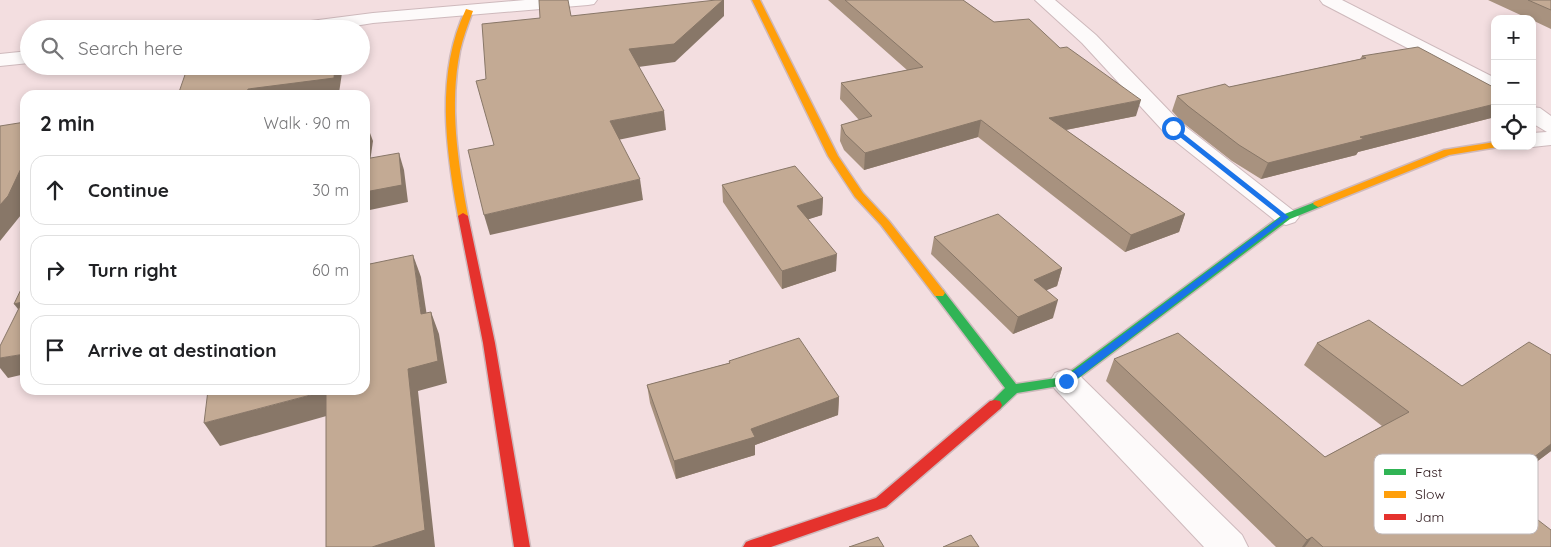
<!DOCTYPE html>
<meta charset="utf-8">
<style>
:root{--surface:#fff;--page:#f6f6f6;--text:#202124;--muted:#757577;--line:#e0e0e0}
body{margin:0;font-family:Quicksand,sans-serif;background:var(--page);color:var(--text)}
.controls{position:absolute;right:15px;top:15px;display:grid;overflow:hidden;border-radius:10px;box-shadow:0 2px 8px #0003}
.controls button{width:45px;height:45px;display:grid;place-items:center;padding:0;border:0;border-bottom:1px solid var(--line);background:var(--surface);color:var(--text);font:25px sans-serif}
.stop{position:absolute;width:15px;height:15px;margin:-11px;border:4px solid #1a73e8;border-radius:50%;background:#fff}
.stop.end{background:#1a73e8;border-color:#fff;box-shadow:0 1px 5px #0008}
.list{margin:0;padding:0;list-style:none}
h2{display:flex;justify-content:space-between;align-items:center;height:65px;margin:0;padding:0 20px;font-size:21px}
h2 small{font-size:16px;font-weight:400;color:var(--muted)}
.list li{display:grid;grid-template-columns:32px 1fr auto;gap:15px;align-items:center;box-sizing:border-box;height:70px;margin:0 10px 10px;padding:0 10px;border:1px solid var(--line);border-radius:15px}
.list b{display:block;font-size:19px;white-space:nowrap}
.list em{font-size:16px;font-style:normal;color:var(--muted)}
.icon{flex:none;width:28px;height:28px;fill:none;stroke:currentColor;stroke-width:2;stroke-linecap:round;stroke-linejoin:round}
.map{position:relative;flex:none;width:1551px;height:547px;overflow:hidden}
.search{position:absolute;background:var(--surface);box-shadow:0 2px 8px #0003;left:20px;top:20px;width:350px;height:55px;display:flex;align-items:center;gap:12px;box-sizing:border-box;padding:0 18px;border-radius:28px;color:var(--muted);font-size:19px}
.panel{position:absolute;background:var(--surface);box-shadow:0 2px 8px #0003;left:20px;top:90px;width:350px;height:305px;border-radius:15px}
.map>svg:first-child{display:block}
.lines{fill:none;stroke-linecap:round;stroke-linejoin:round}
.street-casing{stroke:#ceb9bc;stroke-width:2}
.fast-casing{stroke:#ceb9bc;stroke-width:3}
.slow-casing{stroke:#ceb9bc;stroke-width:3}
.jam-casing{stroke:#ceb9bc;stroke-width:3}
.street{fill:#fdfafa;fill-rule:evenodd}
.fast{fill:#30b455;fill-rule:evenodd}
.slow{fill:#ff9f0a;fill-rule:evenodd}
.jam{fill:#e5322d;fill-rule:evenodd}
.wall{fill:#a8927f}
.shaded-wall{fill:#887768}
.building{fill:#c3aa94;stroke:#887768}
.route{fill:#1a73e8}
.key{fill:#fff;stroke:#c0b9ba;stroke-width:1}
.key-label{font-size:14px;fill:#2c161a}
</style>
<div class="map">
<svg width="1551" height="547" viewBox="0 0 1551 547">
<rect width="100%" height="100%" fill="#f3dee0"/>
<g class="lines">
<g class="street-casing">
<g id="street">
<path d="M525 0H597L594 4 588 5 373 23 336 29H286L288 25 295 23 373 13Z"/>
<path d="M1035 0H1055L1096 35 1181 123 1295 212 1299 217 1295 222 1286 225 1277 222 1165 133 1082 43Z"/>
<path d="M1320 0H1342L1495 78V92L1488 90 1323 4Z"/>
<path d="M29 51V63L0 66V54Z"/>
<path d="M1532 107 1540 108 1551 116V145L1532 147 1530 146H1532V133L1547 132 1532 123Z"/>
<path d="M1066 369 1077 373 1242 535 1248 547H1204L1055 389 1050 381 1055 373Z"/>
</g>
</g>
<g class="fast-casing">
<path id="fast" d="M1318 201 1322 202 1323 204 1322 206 1290 219 1071 384 1017 393 1000 409 995 410 990 409 988 405 1005 388 933 293 935 290H943L1016 384 1063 377 1282 215Z"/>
</g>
<g class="slow-casing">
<g id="slow">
<path d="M752 0H760L838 156 863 193 889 221 943 290 945 293 943 296H935L881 225 855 197 828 156Z"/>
<path d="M466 9 473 11C468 24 463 38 460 51 449 106 458 162 468 216L463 219 458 216C446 149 435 73 466 9Z"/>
<path d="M1495 142V146L1498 147 1449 155 1322 206 1318 207 1313 204 1314 202 1444 150Z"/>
</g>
</g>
<g class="jam-casing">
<g id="jam">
<path d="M463 213 468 216 495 343 530 547H514L483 343 458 216Z"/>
<path d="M995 400 1000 401 1002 405 1000 409 886 507 771 547H743L746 542 751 540 876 498 990 401Z"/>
</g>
</g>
<use href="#street" class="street"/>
<use href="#fast" class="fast"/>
<use href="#slow" class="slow"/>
<use href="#jam" class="jam"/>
</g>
<g class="wall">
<path d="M828 0H963L994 22 1060 48 1136 116 1066 130 1185 214 1179 232 1125 252 978 137 864 170 844 150 840 141 841 125 859 120 840 99 841 83 907 70Z"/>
<path d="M1488 0H1551V29L1532 20V19H1529Z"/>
<path d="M1362 56 1495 88V117L1358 152 1356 155 1261 179 1232 161 1182 122 1172 111 1177 96 1229 87 1360 59Z"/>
<path d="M722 185 823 198 822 215 808 219 836 271 782 289 723 202Z"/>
<path d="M934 237 1062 268 1057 286 1046 290 1053 318 1013 334 931 254Z"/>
<path d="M1317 343 1462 386 1551 355V451L1499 490 1551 547H1276L1106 381 1114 359 1325 457 1382 426 1304 365Z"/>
<path d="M729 361 839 397 838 415 755 445V455L676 479 650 403 647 385 729 363Z"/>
</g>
<g class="shaded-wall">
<path d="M723 0H724V16L675 62 631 68 629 49Z"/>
<path d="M335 66H343L339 93 328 95H245L248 89Z"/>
<path d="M1141 100 1136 116 1045 134 1049 118Z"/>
<path d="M1495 104V117L1358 152 1356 155 1261 179 1268 163 1360 137Z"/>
<path d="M664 111 666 130 613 141 610 121Z"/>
<path d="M981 120 978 137 864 170 865 153Z"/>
<path d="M367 125 373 141 368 176 365 170V136Z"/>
<path d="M399 153 404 170 408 202 365 211V192Z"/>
<path d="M25 160V207L21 215 0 241V205Z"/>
<path d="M640 179 643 200 490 235 484 215Z"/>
<path d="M823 198 822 215 797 223V206Z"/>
<path d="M1185 214 1179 232 1125 252 1131 235Z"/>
<path d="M837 254 836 271 782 289V271Z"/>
<path d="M413 255 421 277 430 336 421 314Z"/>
<path d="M1062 268 1057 286 1030 297 1034 280Z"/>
<path d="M1058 300 1053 318 1013 334 1018 317Z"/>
<path d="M22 302 25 318 14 304Z"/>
<path d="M431 312 439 334 447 383 418 391 435 547H372L408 369Z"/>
<path d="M25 354V374L8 378 0 368V358Z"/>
<path d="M326 391 337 413 220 446 204 423Z"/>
<path d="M839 397 838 415 755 445V455L676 479 674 461 751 429Z"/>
<path d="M1551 444V451L1475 509 1495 487Z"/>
<path d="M1312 537 1305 547H1302L1307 540Z"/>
</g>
<g class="building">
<path d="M539 0H568L571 16 716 0H723L674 44 629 49 664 111 610 121 640 179 484 215 468 150 494 145 476 81 486 79 482 24 540 18Z"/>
<path d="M845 0H963L994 22 1029 19 1060 48 1067 47 1141 100 1049 118 1185 214 1131 235 981 120 865 153 845 134 841 125 872 116 841 83 923 67Z"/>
<path d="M1528 0H1551V10Z"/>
<path d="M1418 47 1495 88V104L1360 137 1364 139 1268 163 1239 145 1188 106 1177 96 1225 84 1229 87 1366 58 1362 56Z"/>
<path d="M188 66H335L334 78 248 89 245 95H178Z"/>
<path d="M25 122V160L8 196 0 205V126Z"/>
<path d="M365 125H367L365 136Z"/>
<path d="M399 153 402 185 365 192V159Z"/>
<path d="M795 166 823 198 797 206 837 254 782 271 722 185Z"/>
<path d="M998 214 1062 268 1034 280 1058 300 1018 317 934 237Z"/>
<path d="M413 255 421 314 431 312 438 361 408 369 425 530 372 547H326V391L204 423 208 390H365V265Z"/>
<path d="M25 281V354L0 358V346L22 302 14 304Z"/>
<path d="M1369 320 1462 386 1529 342 1551 355V444L1495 487 1551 530V547H1323L1312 537 1307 540 1114 359 1178 333 1325 457 1409 412 1317 343Z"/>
<path d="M799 338 839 397 751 429 755 437 674 461 647 385 730 363 729 361Z"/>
<path d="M971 535 979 547H943Z"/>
<path d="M878 537 884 547H849Z"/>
</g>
<path class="route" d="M1171 127H1175L1289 217 1070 384H1063V379L1281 217 1171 130Z"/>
<rect x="1374" y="454" width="164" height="80" rx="8" class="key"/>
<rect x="1384" y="469" width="22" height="6" fill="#30b455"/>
<rect x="1384" y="491" width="22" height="7" fill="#ff9f0a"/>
<rect x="1384" y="514" width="22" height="6" fill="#e5322d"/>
<g class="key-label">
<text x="1415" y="477">Fast</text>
<text x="1415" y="499">Slow</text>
<text x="1415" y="522">Jam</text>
</g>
</svg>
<div class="controls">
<button>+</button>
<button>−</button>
<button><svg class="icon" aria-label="locate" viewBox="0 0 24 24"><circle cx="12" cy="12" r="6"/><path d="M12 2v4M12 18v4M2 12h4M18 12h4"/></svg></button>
</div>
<div class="stop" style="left:1173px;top:128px"></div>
<div class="stop end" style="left:1066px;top:381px"></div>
<div class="search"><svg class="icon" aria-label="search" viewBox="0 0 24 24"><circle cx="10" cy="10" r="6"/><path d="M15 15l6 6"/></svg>Search here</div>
<section class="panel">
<h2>2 min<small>Walk · 90 m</small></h2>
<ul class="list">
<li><svg class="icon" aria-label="ahead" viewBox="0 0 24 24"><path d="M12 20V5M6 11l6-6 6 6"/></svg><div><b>Continue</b></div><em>30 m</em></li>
<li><svg class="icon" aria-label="right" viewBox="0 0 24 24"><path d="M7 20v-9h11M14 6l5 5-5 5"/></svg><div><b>Turn right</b></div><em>60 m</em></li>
<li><svg class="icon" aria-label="arrive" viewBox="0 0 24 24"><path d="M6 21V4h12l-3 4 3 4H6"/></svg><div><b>Arrive at destination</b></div></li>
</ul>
</section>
</div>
